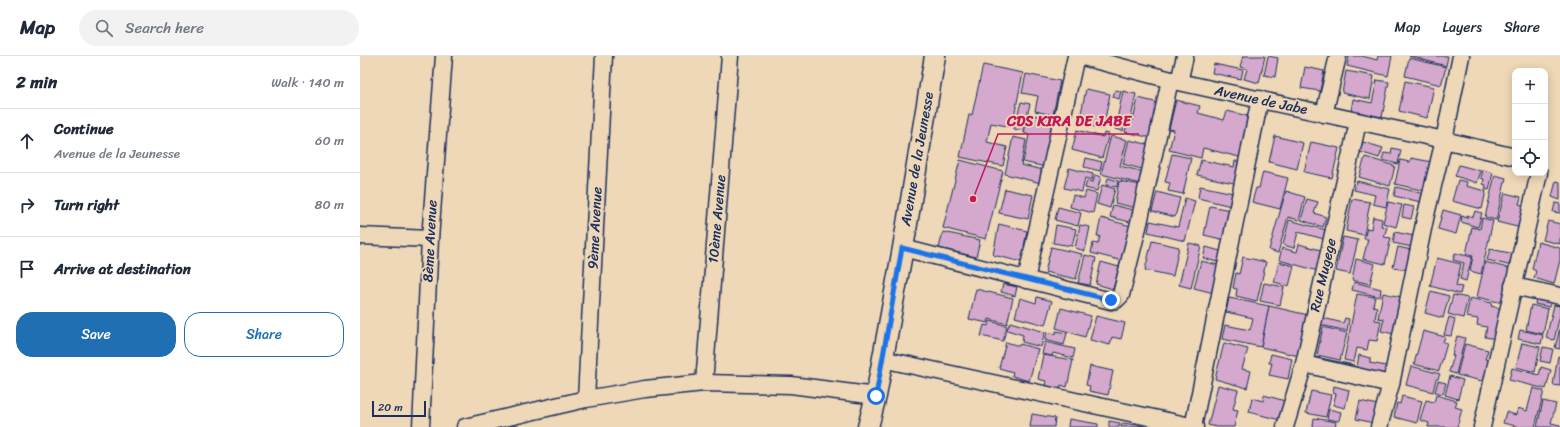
<!DOCTYPE html>
<meta charset="utf-8">
<style>
:root{--surface:#fff;--page:#f2f2f3;--text:#1f2937;--muted:#747a83;--line:#e0e1e3;--accent:#1f6fb2}
body{margin:0;font-family:Sriracha,sans-serif;background:var(--page);color:var(--text)}
.controls{position:absolute;right:12px;top:12px;display:grid;overflow:hidden;border-radius:8px;box-shadow:0 2px 10px #0003}
.controls button{width:36px;height:36px;display:grid;place-items:center;padding:0;border:0;border-bottom:1px solid var(--line);background:var(--surface);color:var(--text);font:20px sans-serif}
.scale{position:absolute;left:12px;bottom:10px;width:54px;box-sizing:border-box;padding-left:4px;border:2px solid #1b2f5e;border-top:0;font-size:11px;line-height:14px;white-space:nowrap;color:#1b2f5e;-webkit-text-stroke:3px #eed8b7;paint-order:stroke}
.stop{position:absolute;width:12px;height:12px;margin:-9px;border:3px solid #1a73e8;border-radius:50%;background:#fff}
.stop.end{background:#1a73e8;border-color:#fff;box-shadow:0 1px 4px #0008}
.list{margin:0;padding:0;list-style:none}
h2{display:flex;justify-content:space-between;align-items:center;height:52px;margin:0;padding:0 16px;font-size:17px}
h2 small{font-size:13px;font-weight:400;color:var(--muted)}
.list li{display:grid;grid-template-columns:26px 1fr auto;gap:12px;align-items:center;box-sizing:border-box;height:64px;padding:0 16px;border-top:1px solid var(--line)}
.list b{display:block;font-size:15px;white-space:nowrap}
.list p{margin:0;font-size:13px;white-space:nowrap;color:var(--muted)}
.list em{font-size:13px;font-style:normal;color:var(--muted)}
.actions{display:flex;gap:8px;padding:12px 16px}
.actions a{flex:1;padding:9px 0;border:1px solid var(--accent);border-radius:16px;text-align:center;font-size:14px;color:var(--accent)}
.actions .main{background:var(--accent);color:#fff}
.icon{flex:none;width:22px;height:22px;fill:none;stroke:currentColor;stroke-width:2;stroke-linecap:round;stroke-linejoin:round}
.map{position:relative;flex:none;width:1200px;height:371px;overflow:hidden}
header{display:flex;align-items:center;gap:24px;box-sizing:border-box;height:56px;padding:0 20px;background:var(--surface);border-bottom:1px solid var(--line)}
header strong{font-size:19px}
nav{display:flex;gap:22px;margin-inline-start:auto;font-size:14px}
.search{width:280px;height:36px;background:var(--page);display:flex;align-items:center;gap:10px;box-sizing:border-box;padding:0 14px;border-radius:22px;color:var(--muted);font-size:15px}
main{display:flex}
aside{flex:1;background:var(--surface)}
.map>svg:first-child{display:block}
.building{fill:#d4a9cd;stroke:#1b2f5e}
.lines{fill:none;stroke-linecap:round;stroke-linejoin:round}
.minor-casing{stroke:#1b2f5e;stroke-width:19}
.tertiary-casing{stroke:#1b2f5e;stroke-width:23}
.minor{stroke:#eed8b7;stroke-width:16}
.tertiary{stroke:#eed8b7;stroke-width:20}
.route{stroke:#1a73e8;stroke-width:5}
.labels{text-anchor:middle;dominant-baseline:central;stroke-width:3.5;stroke-linejoin:round;paint-order:stroke}
.street-label{font-size:14px;fill:#1b2f5e;stroke:#eed8b7}
.leader{fill:none;stroke:#c2185b;stroke-width:1.5}
.callout-dot{fill:#c2185b;stroke:#eed8b7;stroke-width:1.5}
.callout-label{font-size:15px;text-anchor:middle;font-weight:bold;fill:#c2185b;stroke:#eed8b7;stroke-width:3.5;stroke-linejoin:round;paint-order:stroke}
</style>
<header>
<strong>Map</strong>
<div class="search"><svg class="icon" aria-label="search" viewBox="0 0 24 24"><circle cx="10" cy="10" r="6"/><path d="M15 15l6 6"/></svg>Search here</div>
<nav><a>Map</a><a>Layers</a><a>Share</a></nav>
</header>
<main>
<aside>
<h2>2 min<small>Walk · 140 m</small></h2>
<ul class="list">
<li><svg class="icon" aria-label="ahead" viewBox="0 0 24 24"><path d="M12 20V5M6 11l6-6 6 6"/></svg><div><b>Continue</b><p>Avenue de la Jeunesse</p></div><em>60 m</em></li>
<li><svg class="icon" aria-label="right" viewBox="0 0 24 24"><path d="M7 20v-9h11M14 6l5 5-5 5"/></svg><div><b>Turn right</b></div><em>80 m</em></li>
<li><svg class="icon" aria-label="arrive" viewBox="0 0 24 24"><path d="M6 21V4h12l-3 4 3 4H6"/></svg><div><b>Arrive at destination</b></div></li>
</ul>
<div class="actions"><a class="main">Save</a><a>Share</a></div>
</aside>
<div class="map">
<svg width="1200" height="371" viewBox="0 0 1200 371">
<rect width="100%" height="100%" fill="#eed8b7"/>
<filter id="ink" filterUnits="userSpaceOnUse"><feTurbulence type="fractalNoise" baseFrequency=".025" numOctaves="2"/><feDisplacementMap in="SourceGraphic" scale="8" xChannelSelector="R" yChannelSelector="G"/><feConvolveMatrix kernelMatrix="1 2 1 2 8 2 1 2 1" color-interpolation-filters="sRGB"/></filter>
<g filter="url(#ink)">
<g class="building">
<path d="M883 0H905L899 27 884 23 887 13 880 11Z"/>
<path d="M908 0 918 2 915 21 904 19Z"/>
<path d="M989 0H1002L1017 4 1018 0H1032L1028 20 987 10Z"/>
<path d="M1049 0H1088L1086 10Z"/>
<path d="M1049 2 1086 11 1081 29 1045 20Z"/>
<path d="M854 8 883 14 881 23 852 17Z"/>
<path d="M623 9 663 17 652 71 631 67 627 86 647 91 643 110 600 101 609 59H612Z"/>
<path d="M945 11 964 15 960 35 941 32Z"/>
<path d="M986 15 1014 20 1010 43 982 37Z"/>
<path d="M666 18 700 25 693 59 675 55 678 40 662 37Z"/>
<path d="M1017 24 1029 26 1022 61 991 55 993 43 1012 47Z"/>
<path d="M1045 25 1074 31 1067 62 1039 55Z"/>
<path d="M726 33 750 38 743 73 719 67Z"/>
<path d="M755 34 761 35 759 43 753 41Z"/>
<path d="M763 35 776 38 771 62 766 61 763 75 755 73Z"/>
<path d="M778 42 799 47 792 82 765 76 768 64 773 65Z"/>
<path d="M816 44 840 50 838 57 864 64 867 55 892 61 883 102 843 92 841 102 809 94 814 74 809 73Z"/>
<path d="M661 46 670 48 663 75 654 73Z"/>
<path d="M673 59 696 64 686 111 663 106 669 79 664 77 666 68 670 69Z"/>
<path d="M717 74 743 81 744 77 749 78 742 102 712 94Z"/>
<path d="M751 80 767 84 760 110 788 117 785 129 741 118Z"/>
<path d="M915 80 943 87 937 113 909 106Z"/>
<path d="M653 81 666 84 661 109 688 115 685 128 645 118Z"/>
<path d="M769 84 795 90 789 115 763 108Z"/>
<path d="M951 86 979 92 972 122 944 116Z"/>
<path d="M1003 86 1023 92 1019 102 1000 96Z"/>
<path d="M1032 92 1041 94 1038 108 1022 104 1024 97 1031 98Z"/>
<path d="M812 98 831 102 823 138 808 135 810 127 805 126Z"/>
<path d="M1005 101 1035 110 1030 130 999 121Z"/>
<path d="M726 102 742 106 740 115 724 111Z"/>
<path d="M1051 102 1072 106 1065 135 1035 128 1040 104 1050 106Z"/>
<path d="M600 104 643 115 626 183 583 172Z"/>
<path d="M841 104 874 111 875 105 883 106 878 128 837 119Z"/>
<path d="M1099 109 1121 115 1117 127 1095 120Z"/>
<path d="M709 112 733 118 732 124 725 122 722 136 704 132Z"/>
<path d="M1123 114 1133 117 1129 134 1125 133 1126 129 1123 128 1124 123 1121 122Z"/>
<path d="M903 116 928 122 920 153 892 146 896 132H899Z"/>
<path d="M735 119 741 121 737 135 725 132 727 125 733 126Z"/>
<path d="M1135 119 1146 122 1136 164 1125 161Z"/>
<path d="M748 122 758 125 757 131 746 129Z"/>
<path d="M1098 124 1107 126 1106 130 1126 135 1122 153 1092 145Z"/>
<path d="M759 125 781 129 776 152 755 147Z"/>
<path d="M997 125 1030 133 1026 151 1013 148 1015 139 994 134Z"/>
<path d="M1196 125 1200 126V144L1192 141Z"/>
<path d="M742 129 755 133 750 152 737 148Z"/>
<path d="M840 130 878 138 875 151 838 142Z"/>
<path d="M1036 131 1068 139 1066 147 1034 140Z"/>
<path d="M645 133 673 139 668 163 639 157Z"/>
<path d="M726 135 737 138 733 157 710 151 713 139 724 142Z"/>
<path d="M926 135 945 141 939 164 928 161 918 197 909 194Z"/>
<path d="M797 136 820 142 815 161 792 155Z"/>
<path d="M1145 137 1161 141 1159 148 1166 150 1161 172 1137 166Z"/>
<path d="M825 142 835 145 825 185 788 176 790 165 818 171Z"/>
<path d="M947 143 958 146 954 157 966 161 963 171 941 164Z"/>
<path d="M992 143 1010 146 1004 179 986 175Z"/>
<path d="M1028 146 1042 149 1036 171 1023 167Z"/>
<path d="M1195 147 1200 148V157L1193 156Z"/>
<path d="M753 149 781 156 778 168 750 161Z"/>
<path d="M1044 149 1054 151 1051 163 1042 161Z"/>
<path d="M850 150 875 155 865 184 844 179Z"/>
<path d="M698 151 721 157 718 170 695 164Z"/>
<path d="M1083 154 1101 159 1096 178 1078 173Z"/>
<path d="M1115 155 1122 157 1118 171 1101 166 1102 160 1107 162V159L1113 161Z"/>
<path d="M1013 161 1022 163 1021 170 1027 171 1024 181 1031 182 1025 208 1003 203 1008 183H1004L1007 172 1011 173Z"/>
<path d="M741 162 771 170 763 205 731 197 733 187 738 188 740 180H737Z"/>
<path d="M1122 162 1133 165 1121 218 1110 215 1113 200 1106 198 1112 171 1120 173Z"/>
<path d="M929 164 966 174 964 183 938 176 934 192 923 189Z"/>
<path d="M1188 165 1200 168V188L1183 184Z"/>
<path d="M639 168 667 175 664 190 669 191 666 207 633 199Z"/>
<path d="M696 169 716 173 712 190 693 187Z"/>
<path d="M720 169 730 171 725 195 715 192Z"/>
<path d="M583 176 620 184 616 201 579 192Z"/>
<path d="M1035 176 1059 181 1057 192 1033 187Z"/>
<path d="M983 181 998 184 990 218 976 215Z"/>
<path d="M792 185 819 191 813 220 785 214Z"/>
<path d="M1178 186 1200 192V204L1194 228 1174 222 1176 215 1172 213Z"/>
<path d="M829 187 841 190 831 232 819 229Z"/>
<path d="M939 188 964 195 958 215 919 204 922 192 937 196Z"/>
<path d="M691 191 722 198 716 223 685 216Z"/>
<path d="M846 191 867 197 864 208 843 202Z"/>
<path d="M1038 191 1056 195 1052 215 1033 211Z"/>
<path d="M1130 193 1155 198 1152 210 1127 204Z"/>
<path d="M1095 197 1112 201 1106 225 1100 223 1104 207 1093 204Z"/>
<path d="M725 199 736 202 730 229 718 227Z"/>
<path d="M883 201 906 206 897 245 876 240 877 233 873 232 876 217 879 218Z"/>
<path d="M1077 202 1101 208 1096 230 1102 231 1100 238 1070 230Z"/>
<path d="M996 203 1015 208 1010 228 992 224Z"/>
<path d="M841 205 858 209 855 224 861 225 858 238 834 232Z"/>
<path d="M741 206 759 211 753 233 736 228Z"/>
<path d="M919 206 934 210 929 230 914 226Z"/>
<path d="M1125 206 1155 214 1147 248 1117 241Z"/>
<path d="M994 226 1021 233 1020 241 992 234Z"/>
<path d="M904 227 924 231 920 249 900 245Z"/>
<path d="M643 228 657 231 655 240 641 236Z"/>
<path d="M616 233 653 242 647 268 629 263 628 267 609 263Z"/>
<path d="M1071 235 1089 240 1083 262 1065 257Z"/>
<path d="M1023 237 1046 242 1038 279 1021 275 1024 263 1018 262Z"/>
<path d="M997 238 1015 241 1013 250 1017 251 1015 264 1021 265 1017 285 1009 284 1007 294 997 292 994 306 984 304Z"/>
<path d="M1093 239 1108 242 1103 262 1088 258Z"/>
<path d="M677 241 692 245 685 269 655 261 660 242 676 247Z"/>
<path d="M869 242 909 250 901 291 862 283 865 269 890 274 893 262 866 256Z"/>
<path d="M1110 242 1132 247 1131 250 1143 253 1137 283 1125 281 1127 271 1117 269 1118 263 1106 261Z"/>
<path d="M1176 242 1191 245 1189 251 1175 248Z"/>
<path d="M1171 249 1188 253 1183 278 1166 274Z"/>
<path d="M1194 249 1200 250V259L1194 284 1186 282Z"/>
<path d="M909 250 948 259 939 300 901 291Z"/>
<path d="M701 252 731 260 725 281 696 272Z"/>
<path d="M736 260 765 267 761 283 752 281 750 289 730 284Z"/>
<path d="M1089 261 1095 263 1091 280 1084 279Z"/>
<path d="M963 262 983 267 985 262 989 263 987 275 961 269Z"/>
<path d="M630 265 647 270 643 285 621 280 624 269 628 270Z"/>
<path d="M650 266 685 276 681 291 662 286 663 279 647 274Z"/>
<path d="M963 271 987 277 980 304 957 299Z"/>
<path d="M1200 271V293L1195 292Z"/>
<path d="M1160 274 1183 279 1181 288 1158 283Z"/>
<path d="M696 275 707 277 704 289 685 284 687 276 696 278Z"/>
<path d="M1063 275 1085 281 1083 286 1087 287 1079 315 1054 308Z"/>
<path d="M1097 280 1105 282 1096 318 1089 316 1094 300 1092 299Z"/>
<path d="M646 286 659 290 660 288 678 293 669 325 652 320 653 316 639 312Z"/>
<path d="M685 286 715 293 713 302 693 297 692 300 682 298Z"/>
<path d="M864 287 888 293 882 313 891 315 887 332 855 323Z"/>
<path d="M1162 287 1180 291 1175 316 1156 311Z"/>
<path d="M1105 288 1128 294 1125 303 1129 304 1130 327 1097 319Z"/>
<path d="M1183 291 1193 293 1190 307 1180 305Z"/>
<path d="M911 298 932 303 928 323 909 319 912 307H909Z"/>
<path d="M683 299 713 304 707 331 701 329 700 334 685 331 686 325 678 323Z"/>
<path d="M999 299 1010 302V307L1026 310 1024 322 996 317Z"/>
<path d="M1198 300 1200 301V330L1193 329Z"/>
<path d="M956 301 994 309 992 318 954 310Z"/>
<path d="M730 310 753 315 748 339 729 335 730 330 726 329Z"/>
<path d="M1051 310 1080 318 1078 323H1076L1073 336 1046 329Z"/>
<path d="M1181 311 1191 314 1186 333 1149 324 1152 312 1179 319Z"/>
<path d="M1090 320 1103 324 1098 343 1085 339Z"/>
<path d="M1078 325 1086 327 1083 338 1075 336Z"/>
<path d="M858 329 878 334 873 353 878 354 874 371H857L848 369Z"/>
<path d="M974 330 989 334 985 352 973 349 976 338 973 337Z"/>
<path d="M1173 332 1184 335 1175 371H1160L1143 367 1146 356 1156 359 1158 352 1167 355Z"/>
<path d="M951 335 971 339 966 361 946 357Z"/>
<path d="M904 339 925 345 920 364 889 356 892 342 903 345Z"/>
<path d="M1076 339 1097 345 1095 351 1102 353 1097 371H1068L1069 367 1060 364 1066 344 1074 346Z"/>
<path d="M1042 340 1062 345 1057 367 1034 361 1037 347 1040 348Z"/>
<path d="M1000 345 1018 349 1014 367 996 363Z"/>
<path d="M1183 345 1196 348 1191 367 1200 369V371H1177Z"/>
<path d="M969 353 981 356 979 365 967 363Z"/>
<path d="M672 358 695 362 694 371H670Z"/>
<path d="M954 362 976 366 975 371H953Z"/>
<path d="M709 363 738 368V371H708Z"/>
<path d="M749 365 760 367 759 371H749Z"/>
<path d="M762 367 784 370V371H761Z"/>
</g>
<g class="lines">
<g class="minor-casing">
<g id="minor">
<path d="M719 0 819 26 1084 84 1155 101"/>
<path d="M819 26 825 0"/>
<path d="M964 58 978 0"/>
<path d="M0 180 70 183"/>
<path d="M543 192 751 245 756 244 761 239 779 167 810 24"/>
<path d="M666 224 716 0"/>
<path d="M1153 230 1200 240"/>
<path d="M522 303 835 371"/>
<path d="M944 308 1031 328"/>
<path d="M344 327 370 0"/>
<path d="M226 343 244 0"/>
<path d="M61 371 70 183 84 0"/>
<path d="M105 371 226 343 285 333 344 327 431 329 516 340"/>
<path d="M833 371 900 43"/>
<path d="M925 371 944 308 998 66"/>
<path d="M1019 371 1031 328 1065 163 1084 84 1101 0"/>
<path d="M1122 371 1179 117"/>
</g>
</g>
<g class="tertiary-casing">
<path id="tertiary" d="M508 371 516 340 543 192 575 0"/>
</g>
<use href="#minor" class="minor"/>
<use href="#tertiary" class="tertiary"/>
</g>
</g>
<g class="lines" filter="url(#ink)">
<path class="route" d="M516 340 542 192 751 244"/>
</g>
<g class="labels">
<g class="street-label">
<text transform="translate(901 44) rotate(12)">Avenue de Jabe</text>
<text transform="translate(557 103) rotate(-80)">Avenue de la Jeunesse</text>
<text transform="translate(357 163) rotate(-85)">10ème Avenue</text>
<text transform="translate(235 172) rotate(-87)">9ème Avenue</text>
<text transform="translate(70 185) rotate(-87)">8ème Avenue</text>
<text transform="translate(963 219) rotate(-77)">Rue Mugege</text>
</g>
</g>
<path class="leader" d="M613 143L638 78H779"/>
<circle class="callout-dot" cx="613" cy="143" r="4"/>
<g class="callout-label">
<text x="709" y="70">CDS KIRA DE JABE</text>
</g>
</svg>
<div class="controls">
<button>+</button>
<button>−</button>
<button><svg class="icon" aria-label="locate" viewBox="0 0 24 24"><circle cx="12" cy="12" r="6"/><path d="M12 2v4M12 18v4M2 12h4M18 12h4"/></svg></button>
</div>
<div class="scale">20 m</div>
<div class="stop" style="left:516px;top:340px"></div>
<div class="stop end" style="left:751px;top:244px"></div>
</div>
</main>
